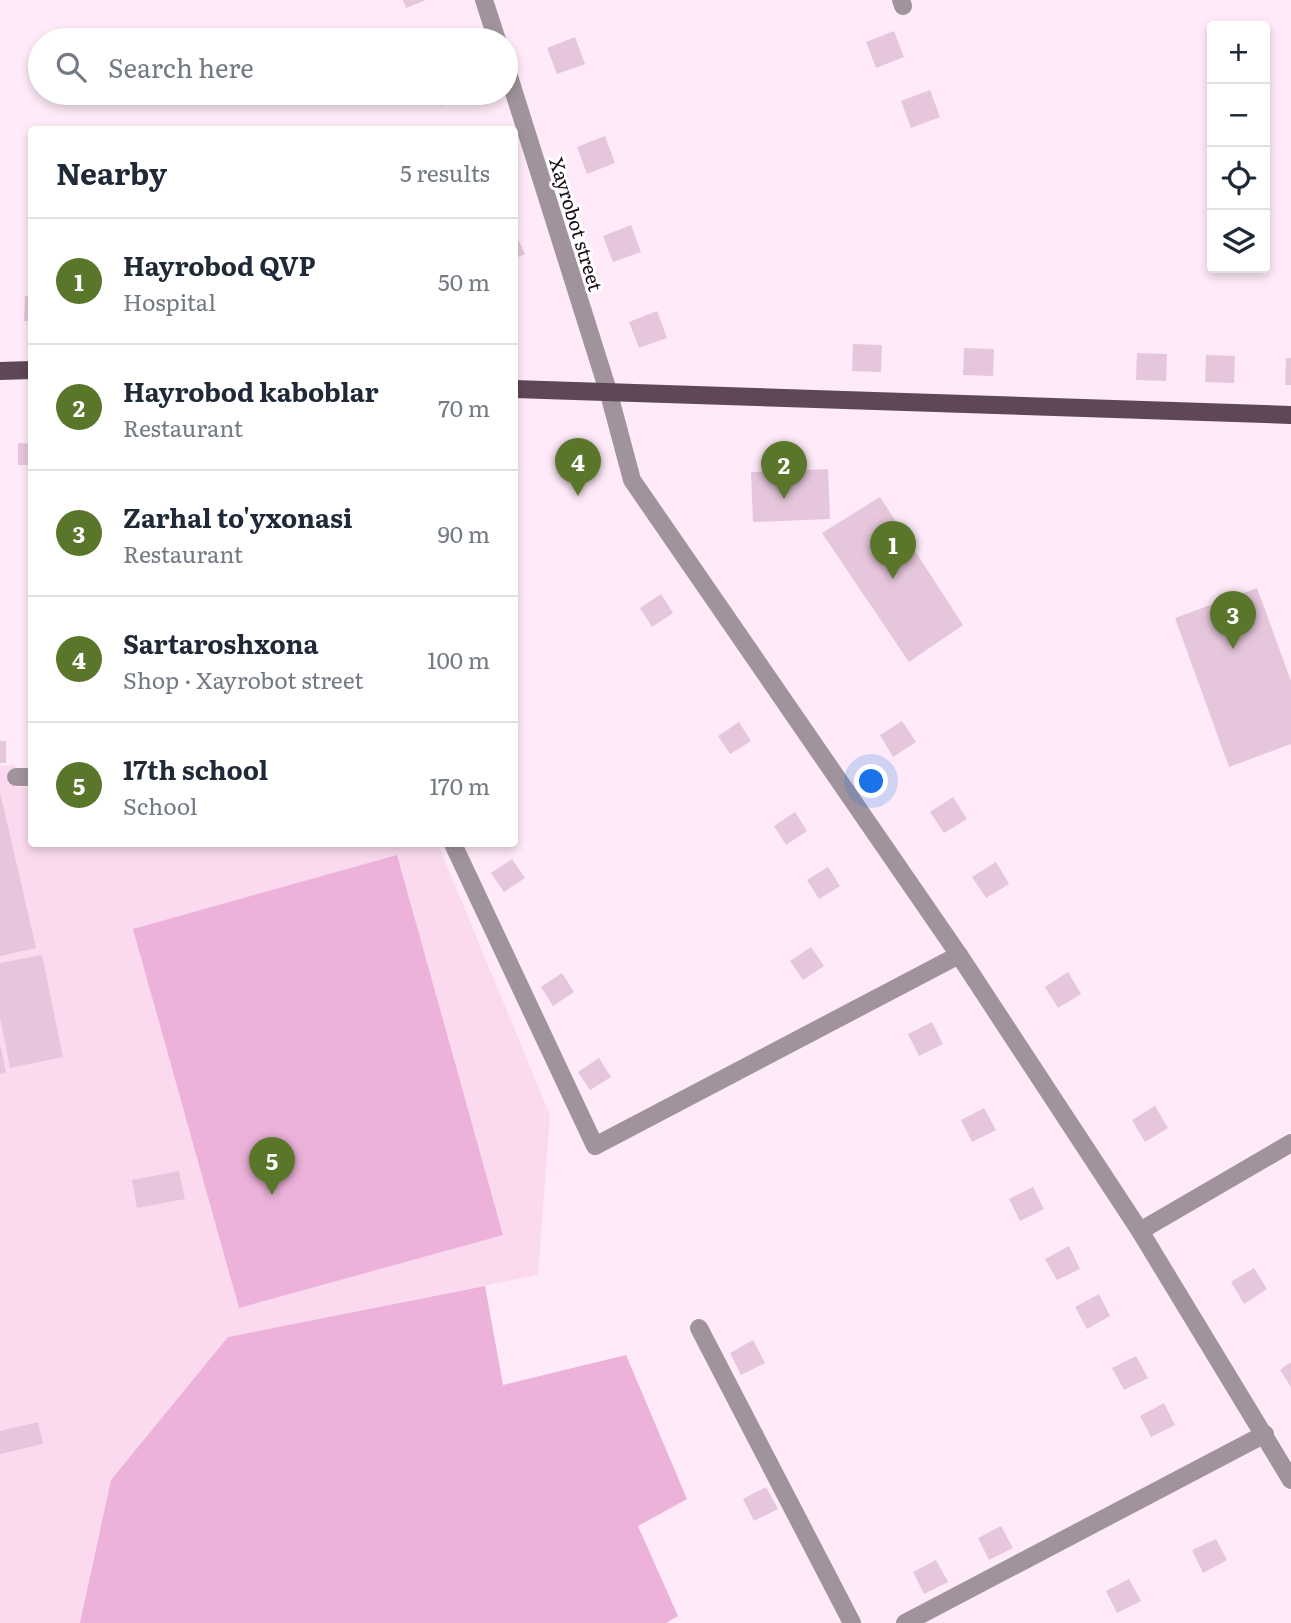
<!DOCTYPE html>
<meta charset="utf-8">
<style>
:root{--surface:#fff;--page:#f2f2f3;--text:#1f2937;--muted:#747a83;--line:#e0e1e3;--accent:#59762b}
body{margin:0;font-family:Literata,serif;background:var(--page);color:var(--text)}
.controls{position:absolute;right:21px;top:21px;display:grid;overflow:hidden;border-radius:7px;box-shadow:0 4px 10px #0003}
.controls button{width:63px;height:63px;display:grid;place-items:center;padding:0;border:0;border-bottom:2px solid var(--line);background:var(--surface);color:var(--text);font:35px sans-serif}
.you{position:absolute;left:872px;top:782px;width:24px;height:24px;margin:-18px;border:5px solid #fff;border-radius:50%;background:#1a73e8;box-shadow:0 0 0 10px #1a73e833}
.badge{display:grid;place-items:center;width:46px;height:46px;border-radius:50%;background:var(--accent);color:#fff;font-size:23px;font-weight:700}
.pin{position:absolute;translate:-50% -58px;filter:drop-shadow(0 2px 4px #0008)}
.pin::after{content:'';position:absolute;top:37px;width:24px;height:21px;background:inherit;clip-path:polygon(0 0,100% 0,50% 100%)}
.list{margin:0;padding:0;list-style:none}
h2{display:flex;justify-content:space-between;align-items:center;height:91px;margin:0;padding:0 28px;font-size:30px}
h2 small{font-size:23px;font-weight:400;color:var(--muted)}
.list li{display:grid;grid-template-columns:46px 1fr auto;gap:21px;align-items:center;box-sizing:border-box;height:126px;padding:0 28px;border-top:2px solid var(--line)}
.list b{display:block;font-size:26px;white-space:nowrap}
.list p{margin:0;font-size:23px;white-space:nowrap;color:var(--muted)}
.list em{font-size:23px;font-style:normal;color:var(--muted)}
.icon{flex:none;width:38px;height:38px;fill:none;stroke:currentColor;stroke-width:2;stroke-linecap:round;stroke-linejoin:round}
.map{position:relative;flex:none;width:1291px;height:1623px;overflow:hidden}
.search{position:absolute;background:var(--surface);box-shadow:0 4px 10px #0003;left:28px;top:28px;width:490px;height:77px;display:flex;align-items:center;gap:18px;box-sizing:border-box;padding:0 24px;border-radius:38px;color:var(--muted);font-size:26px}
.panel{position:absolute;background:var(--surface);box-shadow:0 4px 10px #0003;left:28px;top:126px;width:490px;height:721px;border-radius:7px}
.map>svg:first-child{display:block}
.built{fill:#fbdaf0}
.green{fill:#ecb2da}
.building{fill:#e6c6dc}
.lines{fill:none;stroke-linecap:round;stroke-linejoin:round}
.minor{stroke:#a1939c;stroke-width:18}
.major{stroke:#5e4757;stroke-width:18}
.labels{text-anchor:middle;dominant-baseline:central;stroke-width:6;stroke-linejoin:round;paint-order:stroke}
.street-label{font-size:19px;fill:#170c14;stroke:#fff}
</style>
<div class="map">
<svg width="1291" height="1623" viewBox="0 0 1291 1623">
<rect width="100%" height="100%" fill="#feeaf8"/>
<path class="built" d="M15 765V787H31L32 844H438L550 1115 538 1275 228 1337 80 1623H0V766Z"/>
<g class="green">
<path d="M397 855 503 1235 239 1308 133 929Z"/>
<path d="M485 1286 503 1385 626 1355 687 1499 638 1526 678 1616 666 1623H80L111 1480 228 1337Z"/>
</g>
<g class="building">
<path d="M403 0H426L406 8Z"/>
<path d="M894 31 904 57 876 68 866 42Z"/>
<path d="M575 37 585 64 557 74 547 48Z"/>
<path d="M930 90 940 117 911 128 901 101Z"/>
<path d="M435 93H467L468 96 440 106Z"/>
<path d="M605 136 615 163 587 174 577 147Z"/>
<path d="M631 225 641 252 613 262 603 236Z"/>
<path d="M514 231 525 254 514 259Z"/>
<path d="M25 296H32V321H24Z"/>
<path d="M657 311 667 338 639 348 629 322Z"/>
<path d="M853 344 882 345 881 372 852 371Z"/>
<path d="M964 348 994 349 993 376 963 375Z"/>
<path d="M1137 353 1167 354 1166 381 1136 380Z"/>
<path d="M1206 355 1235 356 1234 383 1205 382Z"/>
<path d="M1286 358H1291V385H1285Z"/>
<path d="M18 443 32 444V465H18Z"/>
<path d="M828 469 830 519 753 522 751 472Z"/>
<path d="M880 497 963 625 909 662 822 533Z"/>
<path d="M1257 588 1291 681V744L1229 767 1175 618Z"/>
<path d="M661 594 673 613 652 627 640 608Z"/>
<path d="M902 721 916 742 893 757 880 735Z"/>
<path d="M739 722 751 741 730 754 718 736Z"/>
<rect x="0" y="741" width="6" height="22"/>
<path d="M0 792 36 948 0 956Z"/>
<path d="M953 797 967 819 944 833 930 812Z"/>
<path d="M795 812 807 831 786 845 774 826Z"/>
<path d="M512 859 525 878 504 892 491 873Z"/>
<path d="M996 862 1009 884 986 898 972 877Z"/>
<path d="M828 867 840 886 819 899 807 880Z"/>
<path d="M811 947 824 966 803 980 790 961Z"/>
<path d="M42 955 63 1057 10 1068 0 1017V963Z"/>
<path d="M1068 972 1081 994 1058 1008 1045 987Z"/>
<path d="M562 973 574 992 553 1006 541 987Z"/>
<path d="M932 1022 943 1044 919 1056 908 1034Z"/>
<path d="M1 1047 6 1073 0 1074V1048Z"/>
<path d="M599 1058 611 1077 590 1090 578 1072Z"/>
<path d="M1155 1106 1168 1128 1145 1142 1132 1120Z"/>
<path d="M984 1108 996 1130 972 1142 961 1120Z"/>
<path d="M179 1171 185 1199 137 1208 132 1180Z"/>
<path d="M1033 1187 1044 1209 1020 1221 1009 1199Z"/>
<path d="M1069 1246 1080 1269 1057 1280 1045 1259Z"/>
<path d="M1254 1268 1267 1289 1244 1304 1231 1282Z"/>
<path d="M1099 1294 1110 1316 1087 1329 1075 1307Z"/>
<path d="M753 1340 765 1363 741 1375 730 1353Z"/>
<path d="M1136 1356 1148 1378 1124 1390 1112 1368Z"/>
<path d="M1291 1362V1387L1280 1370Z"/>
<path d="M1164 1403 1175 1425 1151 1437 1140 1416Z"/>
<path d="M38 1422 43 1444 0 1454V1431Z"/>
<path d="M766 1487 778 1509 754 1521 743 1499Z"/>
<path d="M1001 1526 1013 1548 989 1560 978 1538Z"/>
<path d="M1216 1539 1227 1560 1203 1573 1192 1550Z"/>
<path d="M936 1560 948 1582 924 1594 913 1572Z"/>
<path d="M1129 1579 1141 1601 1117 1613 1106 1591Z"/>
</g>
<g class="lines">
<g class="minor">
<path d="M484 0 497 40"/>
<path d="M901 0 903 6"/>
<path d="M506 67 609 394 632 480 959 955 1140 1231 1291 1480"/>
<path d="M16 777H32"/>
<path d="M453 844 595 1146 959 955"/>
<path d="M1140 1231 1291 1143"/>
<path d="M699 1328 852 1623"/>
<path d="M905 1623 1265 1434"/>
</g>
<g class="major">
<path d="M0 371 32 370"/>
<path d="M514 389 1291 415"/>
</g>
</g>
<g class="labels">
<g class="street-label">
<text transform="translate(577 224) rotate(73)">Xayrobot street</text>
</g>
</g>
</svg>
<div class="controls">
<button>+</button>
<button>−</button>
<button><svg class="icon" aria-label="locate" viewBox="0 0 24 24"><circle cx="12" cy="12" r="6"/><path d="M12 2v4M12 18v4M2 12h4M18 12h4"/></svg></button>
<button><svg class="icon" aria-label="layers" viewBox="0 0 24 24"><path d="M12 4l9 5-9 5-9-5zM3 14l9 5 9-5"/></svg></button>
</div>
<div class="you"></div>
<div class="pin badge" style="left:893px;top:579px">1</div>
<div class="pin badge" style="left:784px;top:499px">2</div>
<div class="pin badge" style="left:1233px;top:649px">3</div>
<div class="pin badge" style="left:578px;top:496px">4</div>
<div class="pin badge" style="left:272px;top:1195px">5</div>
<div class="search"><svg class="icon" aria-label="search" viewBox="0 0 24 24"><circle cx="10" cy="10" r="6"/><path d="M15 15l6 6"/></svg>Search here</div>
<section class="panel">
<h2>Nearby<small>5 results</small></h2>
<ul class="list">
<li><span class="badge">1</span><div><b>Hayrobod QVP</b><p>Hospital</p></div><em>50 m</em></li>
<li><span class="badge">2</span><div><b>Hayrobod kaboblar</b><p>Restaurant</p></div><em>70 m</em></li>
<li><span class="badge">3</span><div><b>Zarhal to'yxonasi</b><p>Restaurant</p></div><em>90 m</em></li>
<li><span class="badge">4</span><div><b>Sartaroshxona</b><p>Shop · Xayrobot street</p></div><em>100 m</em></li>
<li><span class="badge">5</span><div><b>17th school</b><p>School</p></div><em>170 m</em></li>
</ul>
</section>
</div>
